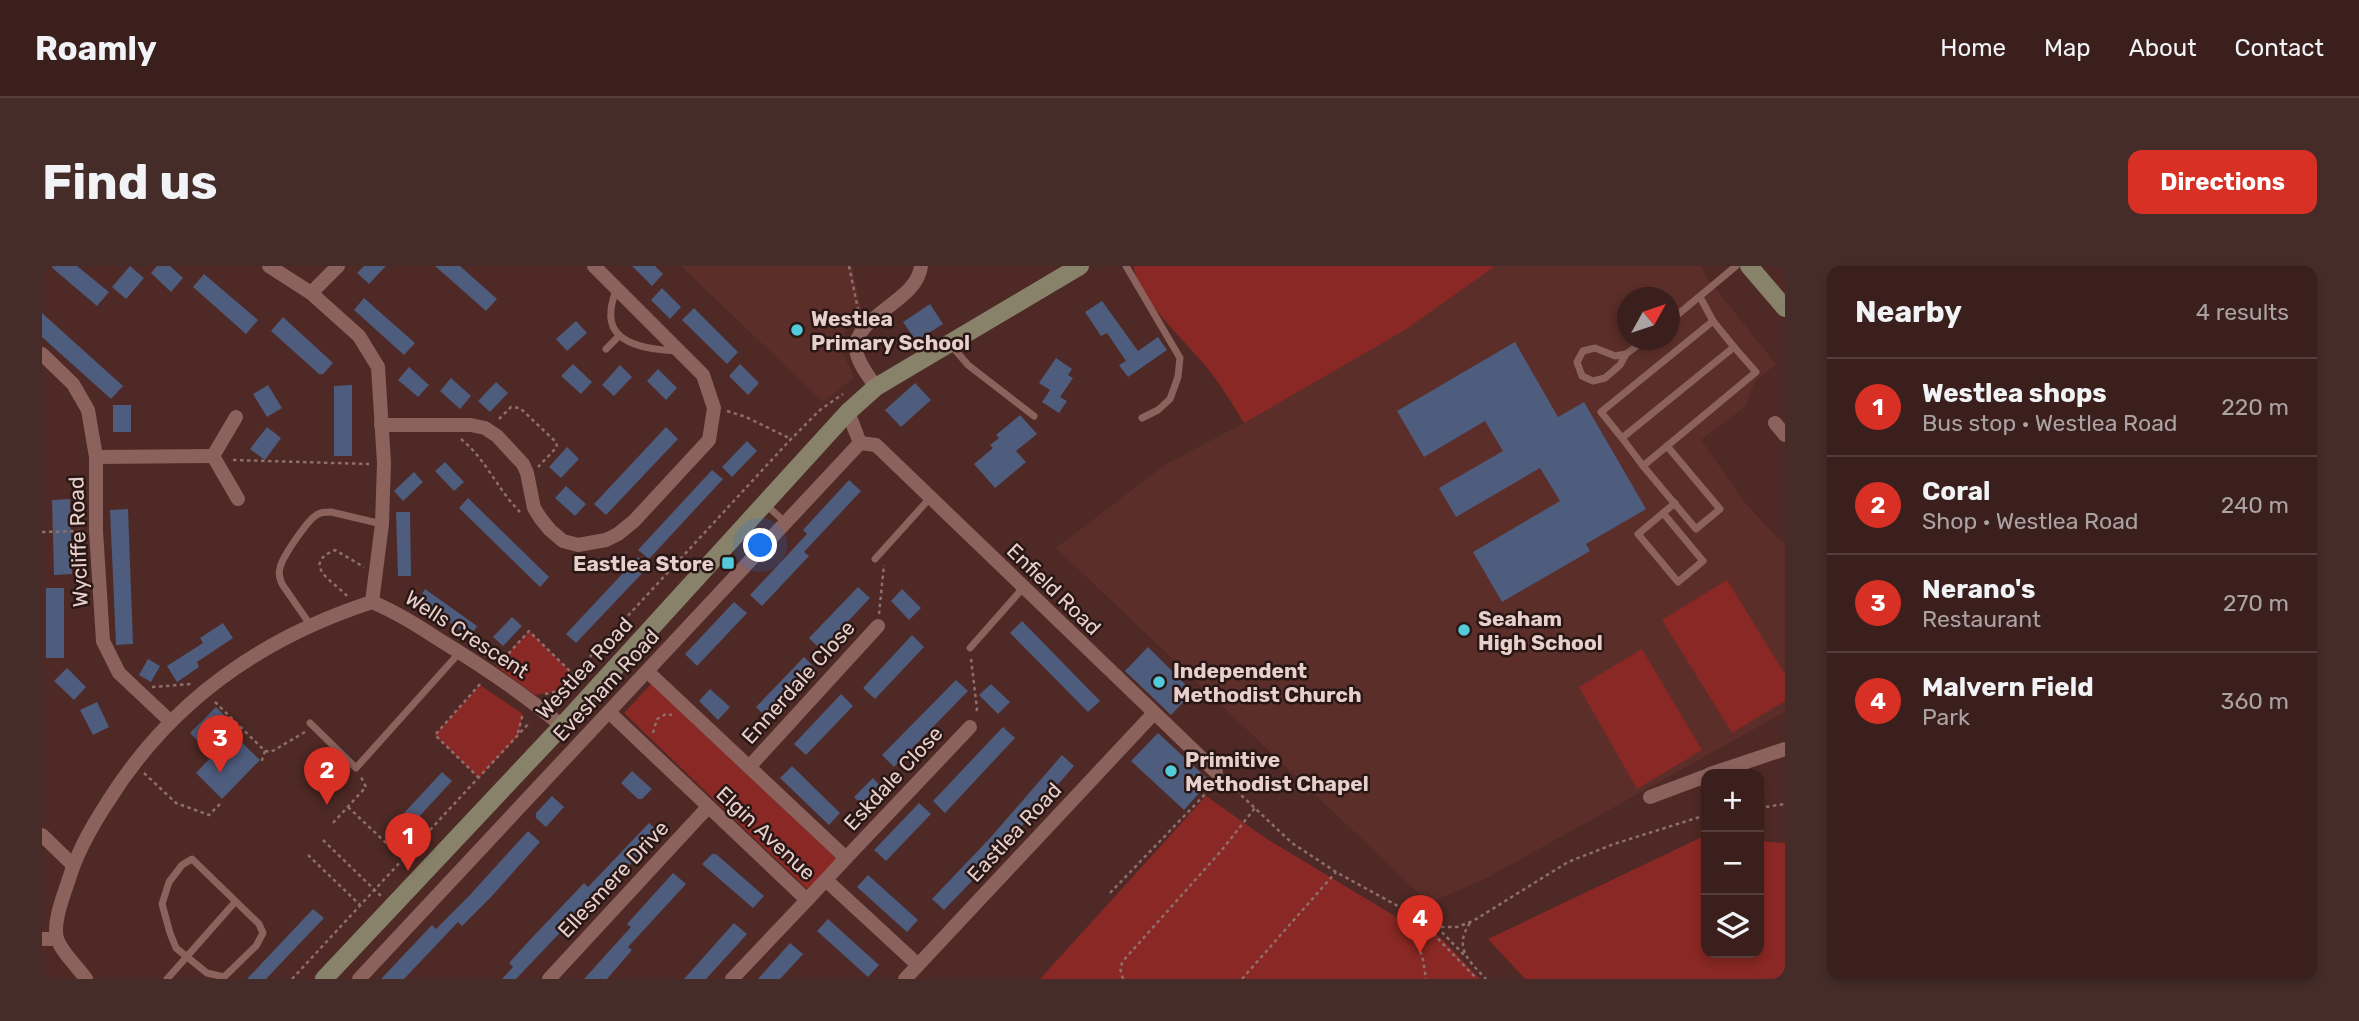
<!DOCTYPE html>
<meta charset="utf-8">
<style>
:root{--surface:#3a1f1c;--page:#452c29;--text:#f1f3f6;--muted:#aba2a3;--line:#543d3b;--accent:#d93025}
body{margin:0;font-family:Rubik,sans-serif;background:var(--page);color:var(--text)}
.controls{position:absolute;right:21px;bottom:21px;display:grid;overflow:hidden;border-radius:14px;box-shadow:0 4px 10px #0003}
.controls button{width:63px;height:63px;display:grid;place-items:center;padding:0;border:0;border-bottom:2px solid var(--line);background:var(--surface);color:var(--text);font:35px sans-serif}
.compass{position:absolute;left:1575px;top:21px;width:63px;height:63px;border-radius:50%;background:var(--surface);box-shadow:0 4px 10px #0003;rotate:50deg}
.you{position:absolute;left:719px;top:280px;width:24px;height:24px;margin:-18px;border:5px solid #fff;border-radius:50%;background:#1a73e8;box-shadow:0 0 0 10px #1a73e833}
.badge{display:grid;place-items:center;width:46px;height:46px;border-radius:50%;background:var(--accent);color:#fff;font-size:23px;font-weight:700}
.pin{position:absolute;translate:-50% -58px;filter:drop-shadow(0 2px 4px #0008)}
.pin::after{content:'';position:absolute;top:37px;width:24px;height:21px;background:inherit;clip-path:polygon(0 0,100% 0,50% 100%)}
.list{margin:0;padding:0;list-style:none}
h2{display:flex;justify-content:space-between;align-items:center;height:91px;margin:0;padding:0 28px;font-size:30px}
h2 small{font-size:23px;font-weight:400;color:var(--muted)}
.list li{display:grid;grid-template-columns:46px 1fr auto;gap:21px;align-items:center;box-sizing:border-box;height:98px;padding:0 28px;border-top:2px solid var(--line)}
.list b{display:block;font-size:26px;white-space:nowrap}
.list p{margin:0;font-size:23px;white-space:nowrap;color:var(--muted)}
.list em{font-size:23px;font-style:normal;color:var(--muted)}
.icon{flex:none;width:38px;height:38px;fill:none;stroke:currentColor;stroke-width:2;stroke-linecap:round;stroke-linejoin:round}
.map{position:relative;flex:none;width:1743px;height:713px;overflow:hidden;border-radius:14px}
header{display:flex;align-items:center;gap:42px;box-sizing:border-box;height:98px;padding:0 35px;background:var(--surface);border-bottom:2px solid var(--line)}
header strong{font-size:33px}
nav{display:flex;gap:38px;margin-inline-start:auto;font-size:24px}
.intro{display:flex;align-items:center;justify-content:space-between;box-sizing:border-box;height:168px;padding:0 42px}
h1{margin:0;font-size:49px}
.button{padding:18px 32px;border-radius:14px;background:var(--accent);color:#fff;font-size:24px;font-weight:700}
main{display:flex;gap:42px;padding:0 42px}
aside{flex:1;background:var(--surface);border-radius:14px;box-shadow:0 4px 10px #0003}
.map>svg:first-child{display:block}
.built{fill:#5b2e2a;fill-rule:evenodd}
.green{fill:#892824}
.building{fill:#4e5c7d}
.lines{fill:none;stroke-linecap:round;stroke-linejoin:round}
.path{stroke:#8f6f6b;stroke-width:2.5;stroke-dasharray:3.5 3.5;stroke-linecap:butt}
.lane{stroke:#8c625d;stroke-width:7}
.street{stroke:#8c625d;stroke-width:14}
.secondary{stroke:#88826a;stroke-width:18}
.poi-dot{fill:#53cbda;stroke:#281715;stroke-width:2.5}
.labels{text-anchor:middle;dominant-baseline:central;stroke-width:5;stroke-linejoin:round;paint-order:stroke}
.poi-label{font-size:21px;font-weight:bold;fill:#e8cfcc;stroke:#281715;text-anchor:start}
.street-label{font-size:21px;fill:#e8cfcc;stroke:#281715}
</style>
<header>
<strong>Roamly</strong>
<nav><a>Home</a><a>Map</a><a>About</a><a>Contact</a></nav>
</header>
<div class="intro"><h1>Find us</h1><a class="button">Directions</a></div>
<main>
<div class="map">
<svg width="1743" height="713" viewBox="0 0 1743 713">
<rect width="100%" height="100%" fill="#4e2925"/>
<g class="built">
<path d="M639 0H810L820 46 808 57 801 71 802 89 812 112 781 136Z"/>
<path d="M1435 0H1659L1665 12 1734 98 1713 115 1703 141 1659 174 1704 238 1738 274 1743 276V446L1441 614 1387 637 1014 282 1124 198 1202 157ZM1586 32H1628V74H1586Z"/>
</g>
<g class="green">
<path d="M1092 0H1453L1363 64 1202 157C1190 137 1177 116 1162 98 1143 75 1093 29 1092 0Z"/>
<path d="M1685 314 1743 408V435L1690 467 1620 354Z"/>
<path d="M487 365 532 409 517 425 493 429 454 400Z"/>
<path d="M1600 383 1660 484 1595 523 1537 421Z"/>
<path d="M609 418 796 594 767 625 582 447Z"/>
<path d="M438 419 481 448 476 470 437 512 393 469Z"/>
<path d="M1164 530 1225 573 1361 655 1380 652 1438 713H998Z"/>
<path d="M1662 570H1664V687H1717V575L1743 577V713H1483L1446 673Z"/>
</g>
<g class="building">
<path d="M8 0H35L67 26 55 40Z"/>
<path d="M88 0 102 12 84 33 70 21Z"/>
<path d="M115 0H128L141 12 129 26 109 7Z"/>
<path d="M322 0H344L327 18 315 7Z"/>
<path d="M393 0H418L455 33 444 45Z"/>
<path d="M590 0H613L621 8 610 20Z"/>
<path d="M162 8 216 54 204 68 151 21Z"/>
<path d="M620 22 639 41 628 53 609 34Z"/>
<path d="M322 32 373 77 362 89 312 44Z"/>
<path d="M1060 35 1096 85 1116 71 1125 84 1086 111 1077 99 1084 95 1065 67 1059 70 1043 46Z"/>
<path d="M888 38 901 58 874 75 861 56Z"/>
<path d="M652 42 696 86 685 98 640 54Z"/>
<path d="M0 47 81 120 69 133 0 71Z"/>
<path d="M241 51 291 97 281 108H277L229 65Z"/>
<path d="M534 55 545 67 525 85 514 73Z"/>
<path d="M1473 76 1516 151 1542 136 1604 243 1544 278 1548 285 1460 336 1431 286 1518 235 1498 202 1414 251 1397 222 1461 185 1443 155 1382 191 1355 145Z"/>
<path d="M1014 92 1030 103 1026 109 1031 112 1018 131 1025 135 1017 147 1000 136 1008 124 997 117Z"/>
<path d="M531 98 550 116 539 128 519 110Z"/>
<path d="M698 98 717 117 706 129 687 110Z"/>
<path d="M578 99 590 111 572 130 560 119Z"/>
<path d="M367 101 387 119 376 131 356 114Z"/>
<path d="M616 103 635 122 624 134 605 115Z"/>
<path d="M409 112 429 130 418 143 398 125Z"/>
<path d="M454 116 466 127 448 146 436 135Z"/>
<path d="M873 117 889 134 859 161 843 144Z"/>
<path d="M226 119 240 142 225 151 211 128Z"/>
<path d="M310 119V190H292V120Z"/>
<rect x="71" y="139" width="18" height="27"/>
<path d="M978 149 995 168 974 185 984 196 953 222 932 198 951 182 948 179 957 172 954 169Z"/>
<path d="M225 161 239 172 223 194 208 183Z"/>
<path d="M624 161 636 173 564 249 552 238Z"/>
<path d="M705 175 715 185 690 211 680 201Z"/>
<path d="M525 181 537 193 519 212 507 201Z"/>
<path d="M403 196 422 216 412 225 393 205Z"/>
<path d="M670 204 681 213 607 293 596 284Z"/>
<path d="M372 206 381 216 361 235 352 225Z"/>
<path d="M807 214 819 225 762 286 767 290 720 340 708 329 765 268 761 264Z"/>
<path d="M524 220 544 238 533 250 513 232Z"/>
<path d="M426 232 507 311 498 321 417 242Z"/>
<path d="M28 233 30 308 12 309 10 234Z"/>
<path d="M86 243 91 378 74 379 68 244Z"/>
<path d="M354 246H368L369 310H356Z"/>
<path d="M596 291 607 300 534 377 524 368Z"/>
<path d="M816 321 828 332 779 384 767 372Z"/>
<rect x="4" y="322" width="18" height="70"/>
<path d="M383 323 435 360 428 371 376 334Z"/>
<path d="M860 323 879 342 867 354 849 335Z"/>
<path d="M692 336 705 347 655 400 643 388Z"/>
<path d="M470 351 480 360 461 380 451 371Z"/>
<path d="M980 355 1058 435 1046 446 968 367Z"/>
<path d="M181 357 191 372 155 396 157 401 135 416 125 400 161 377 158 372Z"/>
<path d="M870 369 882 381 833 433 821 422Z"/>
<path d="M1106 381 1151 426 1129 449 1083 405Z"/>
<path d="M762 391 774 403 726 453 714 441Z"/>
<path d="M106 393 118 400 109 416 97 409Z"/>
<path d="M25 402 44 421 32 434 12 415Z"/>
<path d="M914 414 926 425 852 501 840 489Z"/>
<path d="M949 418 968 436 956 448 937 429Z"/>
<path d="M668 423 688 441 676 454 657 435Z"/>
<path d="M799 428 811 440 764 489 752 478Z"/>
<path d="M55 436 67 461 51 469 38 444Z"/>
<path d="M174 441 195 462 190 467 218 494 180 533 154 507 170 490 148 467Z"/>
<path d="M961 461 973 472 903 547 891 535Z"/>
<path d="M1116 467 1168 515 1142 544 1089 495Z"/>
<path d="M1020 489 1032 500 952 592 902 644 890 633 949 571Z"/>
<path d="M750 500 798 547 787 559 738 512Z"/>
<path d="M590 505 610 523 600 533H596L579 517Z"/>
<path d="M400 506 410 515 361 568 351 559Z"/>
<path d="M831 512 842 524 824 543 812 531Z"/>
<path d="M510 530 522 541 504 561 494 552V547Z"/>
<path d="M877 537 889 548 844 595 832 584Z"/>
<path d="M607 557 619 568 601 588 599 586 571 618 567 615 474 713H460L471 701 467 697 485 677 542 617 546 621Z"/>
<path d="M486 565 498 576 450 630 420 660 416 656 362 713H339L390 659 394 663 427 630Z"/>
<path d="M670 588H674L722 630 711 642 660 598Z"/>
<path d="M631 607 644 618 586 681 590 684 565 713H542L589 661 585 658Z"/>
<path d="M826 609 876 654 865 666 815 621Z"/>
<path d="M271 643 282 652 259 676 224 713H205Z"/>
<path d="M786 653 837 699 826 711 775 665Z"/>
<path d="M692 657 705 668 696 678 664 713H642Z"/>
<path d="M748 677 761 688 752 698 738 713H716Z"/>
</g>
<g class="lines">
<g class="path">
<path d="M807 0 817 48"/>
<path d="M685 145 704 151 749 173"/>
<path d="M457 153 469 141 478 142 514 176 515 181 496 201"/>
<path d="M419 173C444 193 455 223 478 246"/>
<path d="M191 194 327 198"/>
<path d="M0 266 39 265"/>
<path d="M305 330C294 317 257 299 293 284L322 301"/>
<path d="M837 348 842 299"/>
<path d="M929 393 935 443 933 448"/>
<path d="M457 398 487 365 532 409"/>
<path d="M110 421 149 418"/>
<path d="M503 428 517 425"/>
<path d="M510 432 749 173 778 144 801 128"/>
<path d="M173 436 223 485 219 497"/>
<path d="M476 467 481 447"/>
<path d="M611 467 615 453 624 448 630 449"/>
<path d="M223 485 229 486 263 466"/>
<path d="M102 507 134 537 167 549 179 537"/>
<path d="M437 512 393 469 438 418"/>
<path d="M1184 515 1250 577 1294 606 1374 650 1435 713"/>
<path d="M306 541 361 593"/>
<path d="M1717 542 1743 538"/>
<path d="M291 557 324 521 319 511"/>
<path d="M281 574 340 631"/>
<path d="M266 589 318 639"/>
<path d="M1068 627 1173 518"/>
<path d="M1366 645 1381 694 1384 713"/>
<path d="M1428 657C1411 682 1427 695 1444 713"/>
<path d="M1385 661H1415L1431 655 1526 596 1572 578 1664 549"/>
<path d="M1395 661 1422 689"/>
<path d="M250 713 488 456"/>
<path d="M1081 713 1078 702 1081 695 1179 585 1213 542"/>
<path d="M1200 713 1294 606"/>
</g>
<g class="lane">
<path d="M1084 0 1138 92 1136 111 1128 133 1116 144 1100 152"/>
<path d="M574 24C572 30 569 38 569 45 565 80 611 84 636 85"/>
<path d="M1658 31 1671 55 1692 81 1580 172 1559 146 1671 55"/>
<path d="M1628 55 1694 0"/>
<path d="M908 78 926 99 992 150"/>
<path d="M564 83 577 70"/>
<path d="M1584 88 1573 90 1553 82 1541 85 1535 96 1540 110 1551 115 1563 112 1578 99 1584 88 1603 74"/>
<path d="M1580 172 1601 200 1714 106 1692 81"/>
<path d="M1601 200 1654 263 1678 243 1625 180"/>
<path d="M724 239 743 256"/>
<path d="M1621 247 1661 295 1636 316 1596 268 1633 237"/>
<path d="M833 293 888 232"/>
<path d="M269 360 240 318C238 313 236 308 238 302 240 291 264 257 273 250 278 246 283 246 289 246L340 258"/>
<path d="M928 382 981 322"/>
<path d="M268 457 314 502 418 386"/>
<path d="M150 593 217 658 221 667 214 680 182 711 165 707 134 682 128 667 120 638 127 616 140 599Z"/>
<path d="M125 713 193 636"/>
</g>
<g class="street">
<path d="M227 0 269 27 317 70 336 101 342 197 340 258 330 336"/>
<path d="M269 27 296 0"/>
<path d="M0 88 31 118 46 144 54 191V265L61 375 77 407 128 455"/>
<path d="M834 121C827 111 815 96 814 83 812 50 876 35 879 0"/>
<path d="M806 146 818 177"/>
<path d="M194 151 171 190 196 233"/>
<path d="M1733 157 1743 169"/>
<path d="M339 159H429L443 162 455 170 481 198 485 207 492 242 499 253 508 264 521 275 536 279 564 274 576 268 592 255 667 174 672 142 661 109 552 0"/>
<path d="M818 177 834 179 1174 506"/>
<path d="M54 191 171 190"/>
<path d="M568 447 765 634 804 592 606 406"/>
<path d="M708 500 836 360"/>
<path d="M1668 508 1743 483"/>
<path d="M1608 531 1664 510"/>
<path d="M0 569 31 599"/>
<path d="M804 592 928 461"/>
<path d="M784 614 876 699"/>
<path d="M0 673H15"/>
<path d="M44 713C36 701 21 688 16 675 9 660 22 628 27 613 35 586 50 560 65 537 127 437 219 372 330 336 354 346 375 359 396 373 439 399 482 428 520 460"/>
<path d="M317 713 818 177"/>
<path d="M507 713 666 541"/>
<path d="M690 713 765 634"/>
<path d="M863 713 1112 447"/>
</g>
<g class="secondary">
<path d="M1707 0 1743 42"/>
<path d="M282 713 520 460 806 146 834 121 1038 0"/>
</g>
</g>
<g class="poi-dot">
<circle cx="755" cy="64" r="7"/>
<rect x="679" y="290" width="14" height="14" rx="3.5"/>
<circle cx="1422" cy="364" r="7"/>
<circle cx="1117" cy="416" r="7"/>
<circle cx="1129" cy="505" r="7"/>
</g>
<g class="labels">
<g class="poi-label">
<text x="769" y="52">Westlea<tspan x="769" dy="24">Primary School</tspan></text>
<text x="672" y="297" text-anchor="end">Eastlea Store</text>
<text x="1436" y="352">Seaham<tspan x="1436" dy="24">High School</tspan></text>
<text x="1131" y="404">Independent<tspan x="1131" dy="24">Methodist Church</tspan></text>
<text x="1143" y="493">Primitive<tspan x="1143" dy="24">Methodist Chapel</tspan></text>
</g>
<g class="street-label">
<text transform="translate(36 276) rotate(-92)">Wycliffe Road</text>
<text transform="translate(1012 323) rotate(44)">Enfield Road</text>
<text transform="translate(425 368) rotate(33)">Wells Crescent</text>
<text transform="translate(542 402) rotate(-47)">Westlea Road</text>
<text transform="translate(756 416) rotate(-48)">Ennerdale Close</text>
<text transform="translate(564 419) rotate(-47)">Evesham Road</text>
<text transform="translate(851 512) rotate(-47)">Eskdale Close</text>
<text transform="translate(972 566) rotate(-47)">Eastlea Road</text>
<text transform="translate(724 567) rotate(43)">Elgin Avenue</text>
<text transform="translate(571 613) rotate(-47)">Ellesmere Drive</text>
</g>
</g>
</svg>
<div class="controls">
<button>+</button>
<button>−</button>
<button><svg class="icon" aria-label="layers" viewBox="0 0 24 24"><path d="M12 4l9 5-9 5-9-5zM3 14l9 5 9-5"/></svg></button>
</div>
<svg class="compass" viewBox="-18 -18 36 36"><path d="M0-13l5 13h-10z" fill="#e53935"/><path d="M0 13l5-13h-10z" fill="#aba2a3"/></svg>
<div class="you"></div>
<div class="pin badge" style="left:366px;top:605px">1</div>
<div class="pin badge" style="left:285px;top:539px">2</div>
<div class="pin badge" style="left:178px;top:507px">3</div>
<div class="pin badge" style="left:1378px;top:687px">4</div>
</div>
<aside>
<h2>Nearby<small>4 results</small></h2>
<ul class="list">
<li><span class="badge">1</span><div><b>Westlea shops</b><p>Bus stop · Westlea Road</p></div><em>220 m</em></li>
<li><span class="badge">2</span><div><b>Coral</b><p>Shop · Westlea Road</p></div><em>240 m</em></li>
<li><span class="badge">3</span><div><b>Nerano's</b><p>Restaurant</p></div><em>270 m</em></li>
<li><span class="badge">4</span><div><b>Malvern Field</b><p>Park</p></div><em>360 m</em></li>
</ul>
</aside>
</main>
